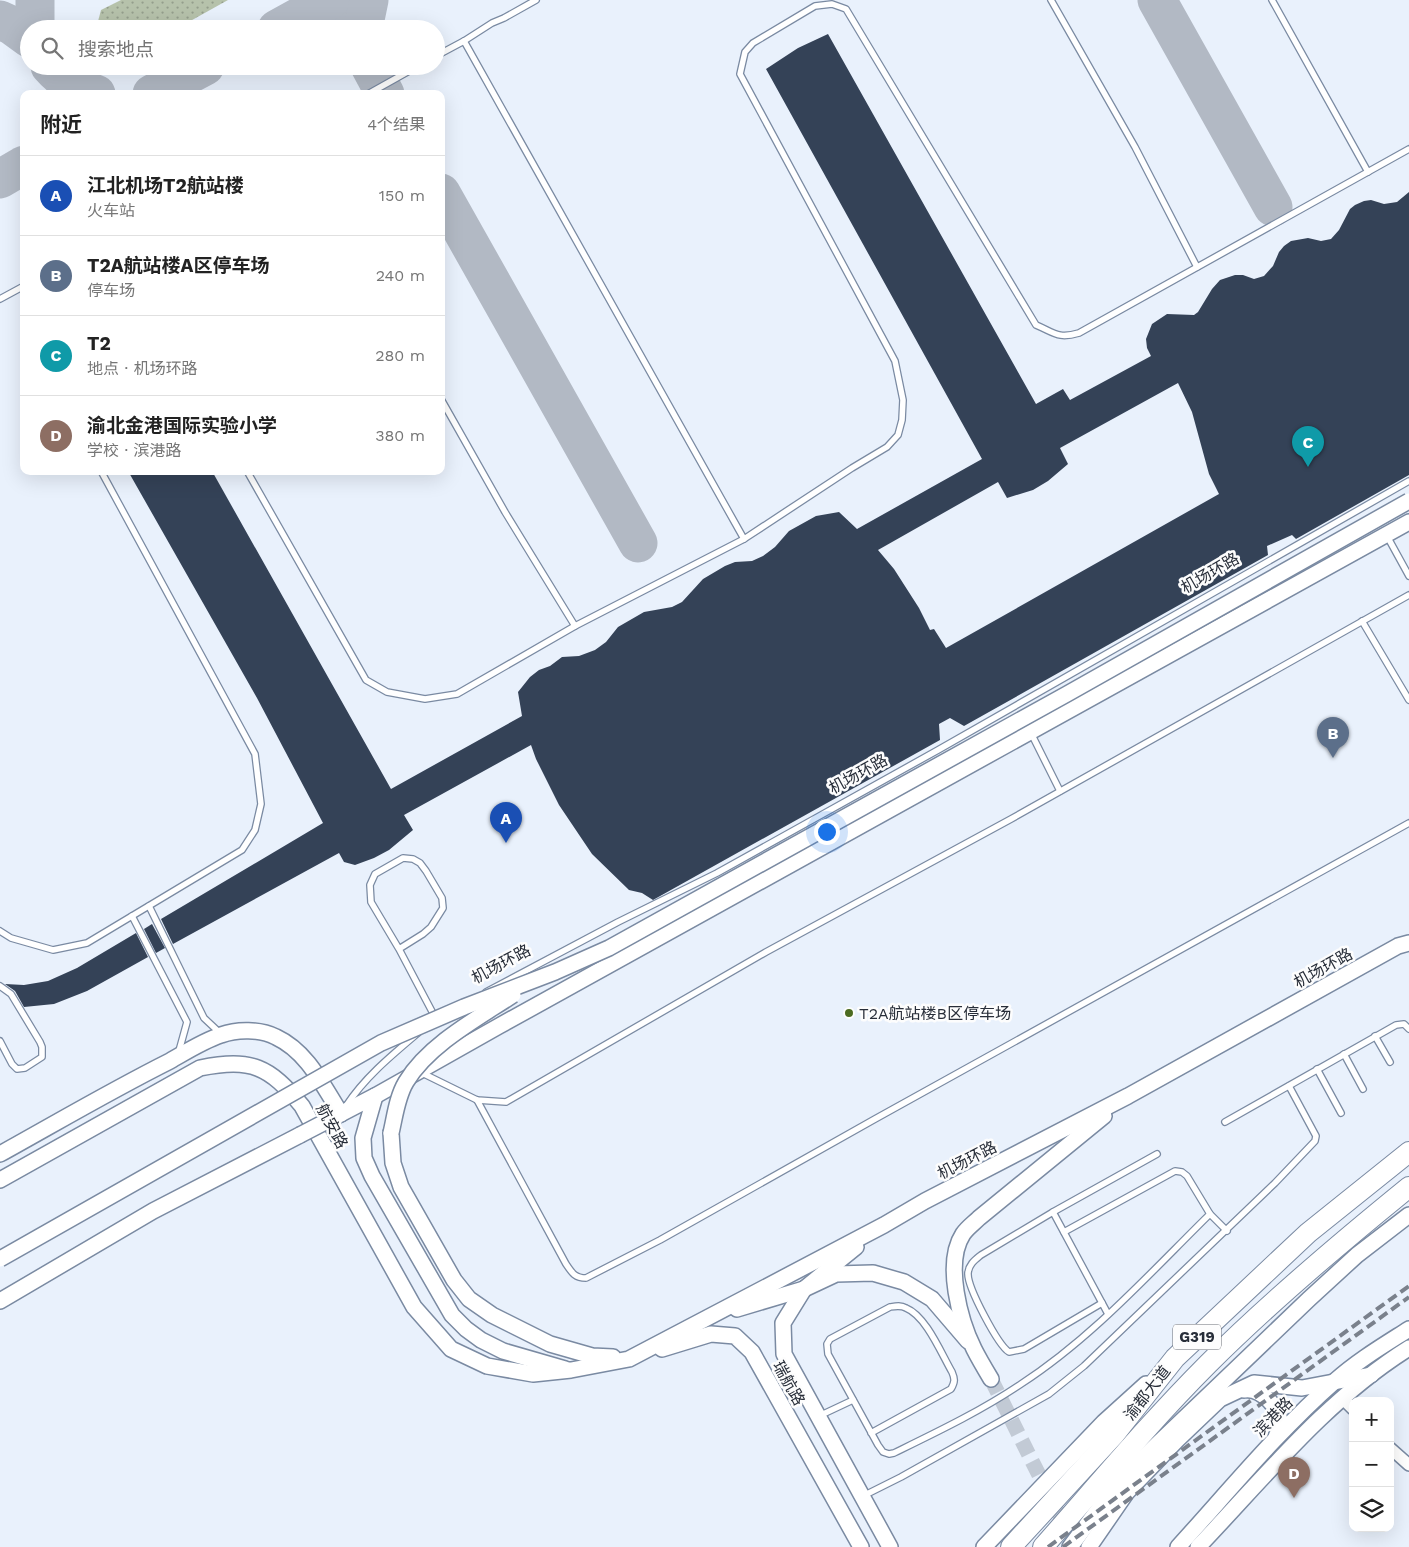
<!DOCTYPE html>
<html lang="zh">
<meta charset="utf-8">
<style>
:root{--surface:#fff;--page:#f6f6f6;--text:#222;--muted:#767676;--line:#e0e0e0;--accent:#4c6b21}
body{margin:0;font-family:"Work Sans","Noto Sans SC",sans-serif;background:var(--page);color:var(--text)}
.controls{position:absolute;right:15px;bottom:15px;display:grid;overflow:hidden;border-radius:10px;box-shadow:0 5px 20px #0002}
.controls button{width:45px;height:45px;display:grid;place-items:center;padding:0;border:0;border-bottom:1px solid var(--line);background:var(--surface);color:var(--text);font:25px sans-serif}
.you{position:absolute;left:826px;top:831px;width:18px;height:18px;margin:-12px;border:4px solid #fff;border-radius:50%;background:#1a73e8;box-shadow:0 0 0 8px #1a73e833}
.badge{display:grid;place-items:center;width:32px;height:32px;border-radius:50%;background:var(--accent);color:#fff;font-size:16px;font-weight:700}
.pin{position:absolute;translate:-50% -41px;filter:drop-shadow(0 1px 2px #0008)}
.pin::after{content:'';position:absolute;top:26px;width:18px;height:15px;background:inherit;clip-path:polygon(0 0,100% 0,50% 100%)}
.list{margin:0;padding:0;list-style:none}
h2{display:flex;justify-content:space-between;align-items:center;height:65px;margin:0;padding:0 20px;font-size:21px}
h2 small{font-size:16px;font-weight:400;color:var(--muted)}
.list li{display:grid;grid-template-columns:32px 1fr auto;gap:15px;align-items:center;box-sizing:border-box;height:80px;padding:0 20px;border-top:1px solid var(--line)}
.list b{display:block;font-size:19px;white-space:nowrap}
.list p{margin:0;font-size:16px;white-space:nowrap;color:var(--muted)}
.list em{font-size:16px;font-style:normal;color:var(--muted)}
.icon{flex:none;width:28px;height:28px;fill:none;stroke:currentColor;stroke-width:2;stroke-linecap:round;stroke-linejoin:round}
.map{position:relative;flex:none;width:1409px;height:1547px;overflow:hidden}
.search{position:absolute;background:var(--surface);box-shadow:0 5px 20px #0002;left:20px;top:20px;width:425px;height:55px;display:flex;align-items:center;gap:12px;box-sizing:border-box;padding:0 18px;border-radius:28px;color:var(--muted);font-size:19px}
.panel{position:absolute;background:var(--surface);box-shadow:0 5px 20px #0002;left:20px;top:90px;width:425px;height:385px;border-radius:10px}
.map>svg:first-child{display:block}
.grass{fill:url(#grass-dots)}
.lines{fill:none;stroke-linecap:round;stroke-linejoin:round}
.taxiway{stroke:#b2b9c4;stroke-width:39}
.building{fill:#344257;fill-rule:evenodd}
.tertiary-tunnel{stroke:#c2cad5;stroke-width:15;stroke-dasharray:15 8;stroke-linecap:butt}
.service-casing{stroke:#7a8aa2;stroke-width:8}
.minor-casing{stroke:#7a8aa2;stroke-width:14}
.tertiary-casing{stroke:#7a8aa2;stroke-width:18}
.trunk-casing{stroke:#7a8aa2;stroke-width:22}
.service{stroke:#fff;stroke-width:5.5}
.minor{stroke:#fff;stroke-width:11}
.tertiary{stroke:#fff;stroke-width:15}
.trunk{stroke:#fff;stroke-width:20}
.rail{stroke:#7a818c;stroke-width:4;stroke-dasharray:10 5;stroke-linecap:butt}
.tertiary-bridge-casing{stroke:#7a8aa2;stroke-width:18;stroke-linecap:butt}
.tertiary-bridge{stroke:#fff;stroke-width:15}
.poi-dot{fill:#4c6b21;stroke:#fdfdfd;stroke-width:2}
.labels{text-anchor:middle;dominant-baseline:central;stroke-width:5;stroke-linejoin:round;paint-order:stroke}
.shield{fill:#fdfdfd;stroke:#686c74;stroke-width:1}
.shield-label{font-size:15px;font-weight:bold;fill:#282e39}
.street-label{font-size:16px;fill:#282e39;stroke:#fdfdfd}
.poi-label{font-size:16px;fill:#282e39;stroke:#fdfdfd;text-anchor:start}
</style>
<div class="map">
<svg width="1409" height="1547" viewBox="0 0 1409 1547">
<defs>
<pattern id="grass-dots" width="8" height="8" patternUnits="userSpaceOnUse" patternTransform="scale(1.25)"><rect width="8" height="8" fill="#b6c2ab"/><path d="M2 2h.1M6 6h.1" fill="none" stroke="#949e8c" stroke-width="1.8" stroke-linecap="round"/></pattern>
</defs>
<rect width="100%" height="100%" fill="#e9f1fc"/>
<path class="grass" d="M121 0H228L176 29H96L101 10Z"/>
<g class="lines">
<g class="taxiway">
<path d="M332 0 349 29"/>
<path d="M1157 0 1273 207"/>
<path d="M0 20 11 25 29 38"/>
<path d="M35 29V0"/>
<path d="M277 29 330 0"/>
<path d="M363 29 369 0"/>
<path d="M50 66C63 81 77 88 96 94"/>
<path d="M370 66 385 94"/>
<path d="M152 94 205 66"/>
<path d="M0 179 24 165"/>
<path d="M441 193 638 543"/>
</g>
</g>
<g class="building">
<path d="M828 34 1036 404 1063 389 1070 400 1151 356 1147 348 1146 339 1152 324 1167 314 1194 315 1198 312 1212 289 1220 280 1235 275H1243L1254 279 1264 276 1273 266 1279 252 1284 246 1291 241 1308 238 1321 241 1331 239 1339 230 1350 209 1355 205 1364 201 1371 200 1384 204 1397 202 1409 192V475L1296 539 1292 535 1267 546 1268 555 964 726 950 718 939 724 940 740 653 900 642 893 629 890 592 854 559 805 536 759 531 745 404 815 413 830 389 850 374 858 355 865 344 862 339 853 173 944 161 919 323 823 257 698 128 471H212L391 789 522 716 518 692 530 677 539 670 550 666 562 657 579 656 595 650 606 642 618 627 644 612 672 607 682 602 703 579 725 566 735 562 752 561 763 556 775 547 789 531 816 516 839 512 857 529 982 459 766 69 798 48ZM1178 383 1192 412 1209 474 1219 494 946 648 934 629 930 630 919 608 894 569 878 550 998 482 1007 498 1033 490 1048 481 1068 464 1060 448Z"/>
<path d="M152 924 165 948 156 953 144 929Z"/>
<path d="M136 933 148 957 87 991 54 1004 24 1007 15 991 5 984 24 985 48 981 77 968Z"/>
</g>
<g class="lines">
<path class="tertiary-tunnel" d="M991 1379 1057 1511 1083 1547"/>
<g class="service-casing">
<g id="service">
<path d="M1051 0 1135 147 1197 267"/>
<path d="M1272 0 1368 172"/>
<path d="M464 41 744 539"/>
<path d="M436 56 464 41 492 23 504 18 536 0"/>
<path d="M368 94 418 66"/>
<path d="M0 299 24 286"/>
<path d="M441 399 505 512 575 626"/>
<path d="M247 471 366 680 387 692 425 699 457 694 575 626 744 539 852 468 887 447 898 435 902 420 903 400 895 361 740 74 745 52 753 43 815 6 832 4 846 9 1036 325C1055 333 1058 339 1079 333L1409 149"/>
<path d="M1387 536 1409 576"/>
<path d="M1362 621 1409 700"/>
<path d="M1031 733 1060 791"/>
<path d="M149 906 204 1018 220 1033"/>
<path d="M132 916 187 1022 179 1051"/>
<path d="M0 931 11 938 53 950 87 943 242 850 255 830 261 804 255 754 101 471"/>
<path d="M399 949 423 934 431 927 443 908 442 898 426 871 420 863 413 859 403 858 375 874 370 885 371 902 399 949 436 1019"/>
<path d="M0 986 11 994 40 1042 42 1047V1057L25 1068 17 1069 12 1064 0 1041"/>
<path d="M486 992 618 922 717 873 938 750 1409 481"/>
<path d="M1375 1036 1390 1062"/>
<path d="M1344 1054 1363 1089"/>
<path d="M1317 1069 1341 1113"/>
<path d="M420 1072 477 1100 506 1102 766 952 1011 819 1409 595"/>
<path d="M477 1100 566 1264C572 1273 575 1278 586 1278L660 1240 875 1119 1409 823"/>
<path d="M346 1106C365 1077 392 1055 418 1033"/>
<path d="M1225 1122 1396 1025 1404 1024 1409 1029"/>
<path d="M1053 1212 1108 1314"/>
<path d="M1064 1232 1175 1171 1182 1172 1187 1176 1210 1214 1227 1231"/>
<path d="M1102 1303 1024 1349 1009 1352C998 1345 967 1287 968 1273 969 1264 975 1260 981 1255L1053 1212 1157 1154"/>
<path d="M819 1416 853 1400"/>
<path d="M871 1433 951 1389C955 1382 955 1379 952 1372 941 1353 926 1316 906 1308 901 1305 896 1306 890 1307L830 1339 827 1344 828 1354 878 1445 883 1452 889 1454 894 1453C937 1432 981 1411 1021 1384 1092 1338 1150 1273 1210 1214"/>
<path d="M863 1496 901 1477 1049 1394 1084 1366 1275 1183 1315 1141 1316 1136 1289 1086"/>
</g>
</g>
<g class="minor-casing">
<g id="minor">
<path d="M1342 1398 1353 1409"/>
<path d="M1390 1448 1409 1465"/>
</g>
</g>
<g class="tertiary-casing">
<g id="tertiary">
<path d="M375 1096 363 1138 364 1158 372 1176 452 1315 466 1329 481 1340 503 1351 565 1369"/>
<path d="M325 1122 375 1096 499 1026 1409 522"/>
<path d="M391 1133 393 1163 401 1187 454 1280 469 1299 492 1315 550 1344 592 1356 613 1357"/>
<path d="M0 1154C56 1123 112 1090 170 1061 186 1052 203 1041 221 1035 237 1029 260 1029 276 1037 308 1052 323 1086 341 1114"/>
<path d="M0 1180 200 1068C252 1058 269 1066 302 1106L414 1307 451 1349 487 1366 533 1374 571 1370 629 1359 884 1225 925 1201 1128 1096 1398 946 1409 943"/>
<path d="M856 1247 804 1289 783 1323 784 1354 890 1547"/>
<path d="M0 1301 153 1211 300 1135"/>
<path d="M737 1309 804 1289 836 1274 873 1273 904 1282 932 1299 968 1341"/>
<path d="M662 1349 711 1334 735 1336 752 1352 861 1547"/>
<path d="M991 1379C985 1369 979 1359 974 1349 960 1321 944 1263 963 1234 967 1228 974 1223 979 1218L1104 1116"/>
<path d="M1244 1390C1261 1387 1282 1409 1280 1426 1280 1430 1277 1434 1276 1437"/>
<path d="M984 1547 1104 1422 1146 1384"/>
<path d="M1070 1547 1122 1478 1309 1299 1357 1255 1409 1215"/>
<path d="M1089 1547 1127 1492 1177 1440 1220 1399 1254 1383 1302 1388 1371 1375"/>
<path d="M1178 1547C1229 1491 1278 1431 1335 1381 1357 1361 1384 1345 1409 1329"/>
<path d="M1198 1547C1264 1478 1327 1399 1409 1348"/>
</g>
</g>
<g class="trunk-casing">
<g id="trunk">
<path d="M1011 1547 1114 1435 1175 1358 1308 1233 1409 1152"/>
<path d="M1043 1547C1097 1486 1150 1422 1208 1364 1271 1301 1340 1243 1409 1187"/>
</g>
</g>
<use href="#service" class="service"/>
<use href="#minor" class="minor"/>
<use href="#tertiary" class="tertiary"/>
<use href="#trunk" class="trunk"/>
<g class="rail">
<path d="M1048 1547 1409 1286"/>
<path d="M1063 1547 1409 1297"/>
</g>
<g class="tertiary-bridge-casing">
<g id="tertiary-bridge">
<path d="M391 1133C395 1116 397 1097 406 1082 428 1045 478 1018 513 995"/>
<path d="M300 1135 325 1122"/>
<path d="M0 1259 381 1043 464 1007 555 972 609 948 1067 694 1409 501"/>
</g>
</g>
<use href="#tertiary-bridge" class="tertiary-bridge"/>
</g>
<circle class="poi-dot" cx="849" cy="1013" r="5"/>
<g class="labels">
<rect class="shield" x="1173" y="1324.5" width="48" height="25" rx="4"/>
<g class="shield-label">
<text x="1197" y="1337">G319</text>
</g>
<g class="street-label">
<text transform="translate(1210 573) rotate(-30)">机场环路</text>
<text transform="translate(858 774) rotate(-29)">机场环路</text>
<text transform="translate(501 964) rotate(-28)">机场环路</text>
<text transform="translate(1323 968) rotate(-29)">机场环路</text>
<text transform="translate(332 1126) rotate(62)">航安路</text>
<text transform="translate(967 1160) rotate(-27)">机场环路</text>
<text transform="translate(789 1383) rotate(61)">瑞航路</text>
<text transform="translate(1147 1393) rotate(-52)">渝都大道</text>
<text transform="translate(1273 1417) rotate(-46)">滨港路</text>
</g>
<g class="poi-label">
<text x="859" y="1013">T2A航站楼B区停车场</text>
</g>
</g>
</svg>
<div class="controls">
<button>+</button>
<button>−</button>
<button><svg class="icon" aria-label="layers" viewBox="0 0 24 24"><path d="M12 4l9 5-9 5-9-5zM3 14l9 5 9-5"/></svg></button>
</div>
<div class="you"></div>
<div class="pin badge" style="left:506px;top:843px;background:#1a4fb4">A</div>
<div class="pin badge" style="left:1333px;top:758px;background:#5c6f8a">B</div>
<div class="pin badge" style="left:1308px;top:467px;background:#0f9aa8">C</div>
<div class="pin badge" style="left:1294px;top:1498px;background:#8d6e63">D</div>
<div class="search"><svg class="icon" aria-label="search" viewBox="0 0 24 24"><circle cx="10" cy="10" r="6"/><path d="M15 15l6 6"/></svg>搜索地点</div>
<section class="panel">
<h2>附近<small>4个结果</small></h2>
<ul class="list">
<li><span class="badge" style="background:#1a4fb4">A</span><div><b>江北机场T2航站楼</b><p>火车站</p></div><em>150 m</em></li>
<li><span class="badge" style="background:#5c6f8a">B</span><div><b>T2A航站楼A区停车场</b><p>停车场</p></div><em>240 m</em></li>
<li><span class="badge" style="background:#0f9aa8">C</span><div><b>T2</b><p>地点 · 机场环路</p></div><em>280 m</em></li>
<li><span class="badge" style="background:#8d6e63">D</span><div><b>渝北金港国际实验小学</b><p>学校 · 滨港路</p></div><em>380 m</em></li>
</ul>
</section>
</div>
